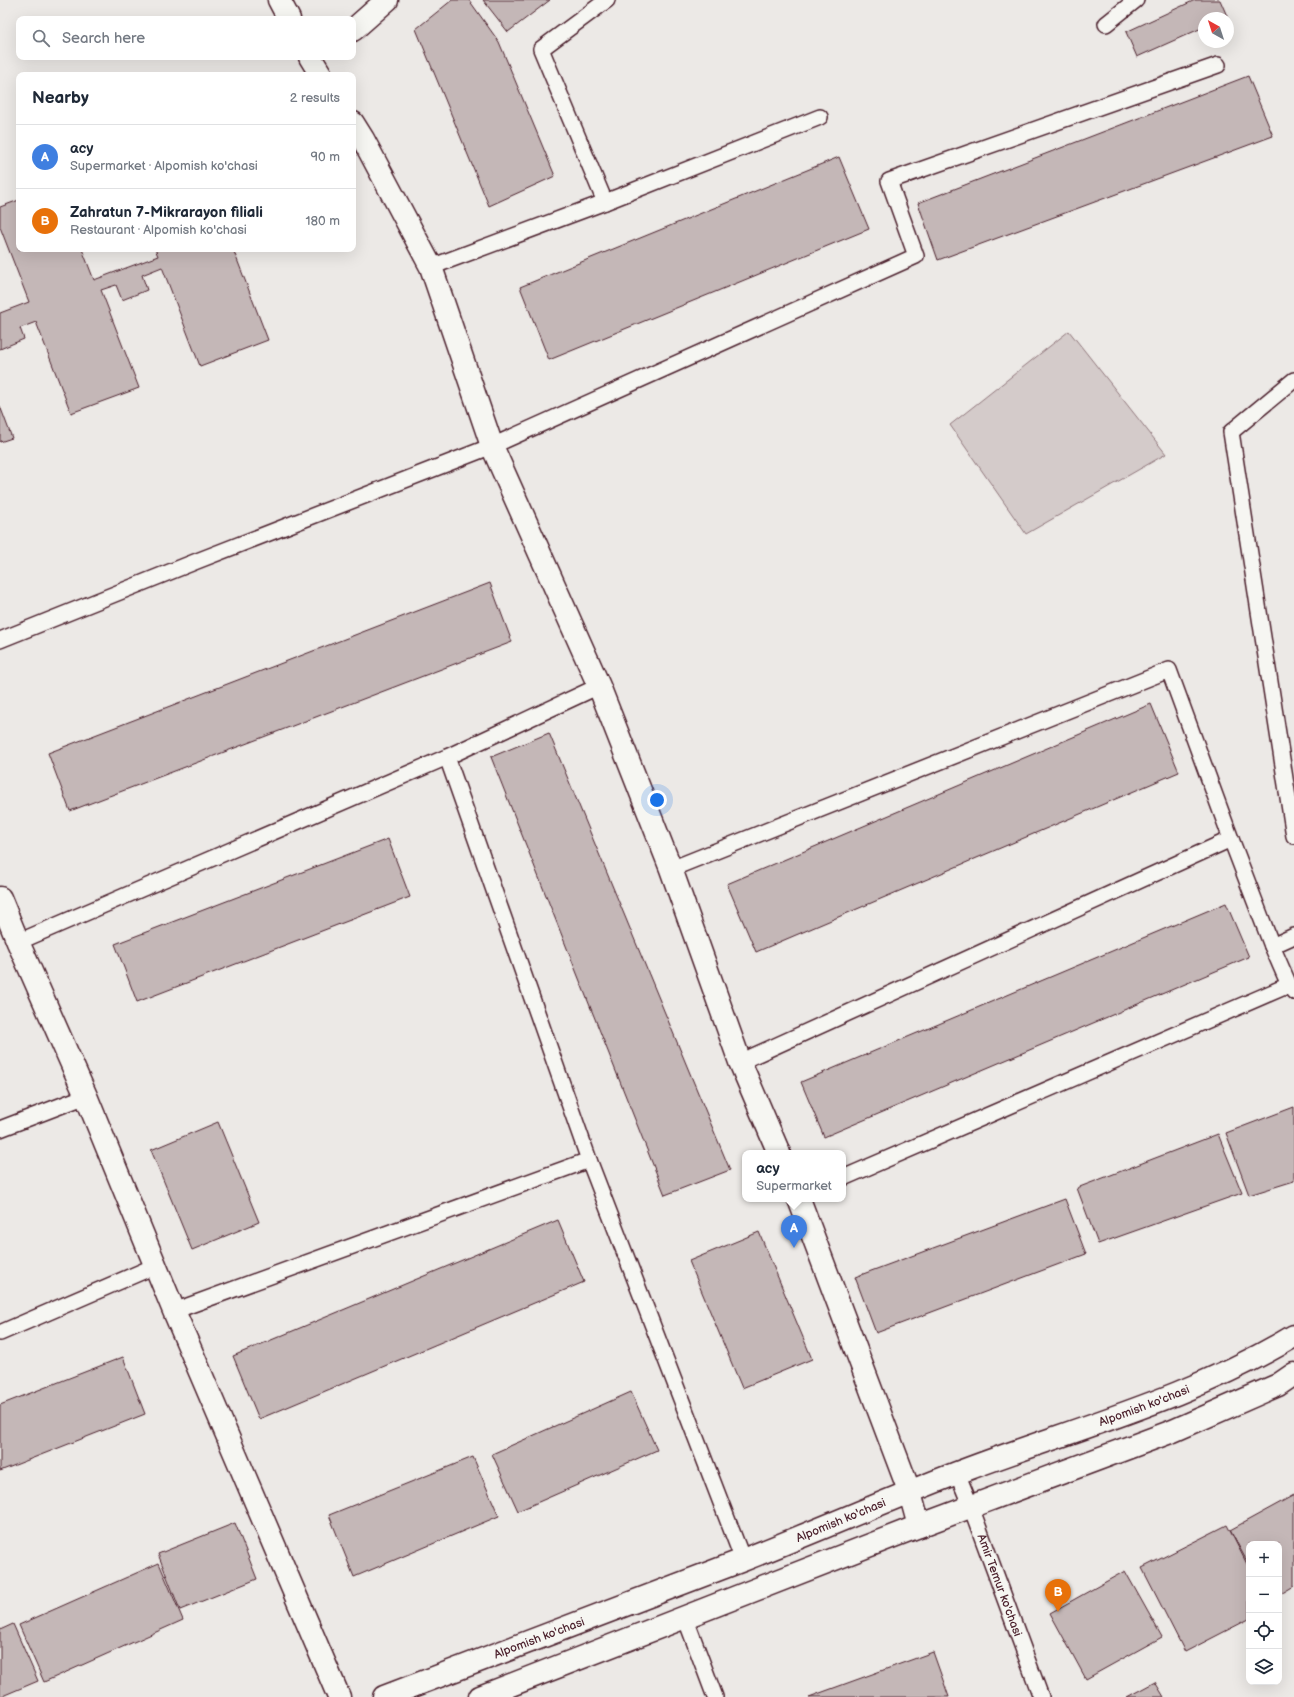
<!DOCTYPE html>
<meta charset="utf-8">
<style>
:root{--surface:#fff;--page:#f2f2f3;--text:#1f2937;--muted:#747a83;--line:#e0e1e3;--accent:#7c3aed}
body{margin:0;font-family:"Balsamiq Sans",sans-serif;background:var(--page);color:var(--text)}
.controls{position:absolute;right:12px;bottom:12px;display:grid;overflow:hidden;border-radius:8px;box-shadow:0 4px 16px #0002}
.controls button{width:36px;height:36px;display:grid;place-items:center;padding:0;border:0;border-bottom:1px solid var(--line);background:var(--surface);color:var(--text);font:20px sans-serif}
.compass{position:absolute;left:1198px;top:12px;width:36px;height:36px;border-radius:50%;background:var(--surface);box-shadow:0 4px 16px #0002;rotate:321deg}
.you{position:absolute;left:657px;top:800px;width:14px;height:14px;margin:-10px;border:3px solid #fff;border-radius:50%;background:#1a73e8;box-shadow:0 0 0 6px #1a73e833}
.badge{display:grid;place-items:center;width:26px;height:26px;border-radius:50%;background:var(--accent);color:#fff;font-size:13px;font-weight:700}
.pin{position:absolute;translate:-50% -33px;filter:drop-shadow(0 1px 2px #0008)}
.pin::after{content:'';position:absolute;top:21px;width:14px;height:12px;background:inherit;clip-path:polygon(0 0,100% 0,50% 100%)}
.popup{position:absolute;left:742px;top:1150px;width:104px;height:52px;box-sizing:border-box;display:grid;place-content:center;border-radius:8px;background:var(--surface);filter:drop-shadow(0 1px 3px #0005);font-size:13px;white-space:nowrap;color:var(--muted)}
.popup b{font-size:15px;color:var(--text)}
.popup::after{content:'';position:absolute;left:50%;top:100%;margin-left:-8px;border:8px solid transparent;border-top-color:var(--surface)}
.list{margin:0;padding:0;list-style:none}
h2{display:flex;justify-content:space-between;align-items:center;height:52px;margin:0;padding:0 16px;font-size:17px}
h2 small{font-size:13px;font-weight:400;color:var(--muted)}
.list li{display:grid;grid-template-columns:26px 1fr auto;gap:12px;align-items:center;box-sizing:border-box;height:64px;padding:0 16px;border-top:1px solid var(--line)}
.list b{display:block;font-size:15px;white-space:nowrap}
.list p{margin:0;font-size:13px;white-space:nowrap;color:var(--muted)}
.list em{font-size:13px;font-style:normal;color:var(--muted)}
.icon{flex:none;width:22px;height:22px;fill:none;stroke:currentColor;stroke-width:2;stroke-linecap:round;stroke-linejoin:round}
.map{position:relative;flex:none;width:1294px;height:1697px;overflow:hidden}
.search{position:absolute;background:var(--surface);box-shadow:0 4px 16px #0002;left:16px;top:16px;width:340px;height:44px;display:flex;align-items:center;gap:10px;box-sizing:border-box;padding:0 14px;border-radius:8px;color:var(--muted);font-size:15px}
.panel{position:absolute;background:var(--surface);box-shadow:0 4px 16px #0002;left:16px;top:72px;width:340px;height:180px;border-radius:8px}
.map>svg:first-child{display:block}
.green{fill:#d4cbca;stroke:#8f757a}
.building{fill:#c4b7b7;stroke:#4a1f2b}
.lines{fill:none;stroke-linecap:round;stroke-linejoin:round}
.service-casing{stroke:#4a1f2b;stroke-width:18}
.minor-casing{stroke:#4a1f2b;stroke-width:25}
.secondary-casing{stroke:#4a1f2b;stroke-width:25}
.service{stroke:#f6f6f2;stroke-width:15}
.minor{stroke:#f6f6f2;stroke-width:22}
.secondary{stroke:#f6f6f2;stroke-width:22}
.labels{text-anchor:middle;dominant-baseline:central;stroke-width:4;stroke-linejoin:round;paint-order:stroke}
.street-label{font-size:12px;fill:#4a1f2b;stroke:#f6f6f2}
</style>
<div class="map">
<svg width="1294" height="1697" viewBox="0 0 1294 1697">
<rect width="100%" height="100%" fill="#ece9e6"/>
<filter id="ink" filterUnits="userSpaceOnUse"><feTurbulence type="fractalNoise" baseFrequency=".025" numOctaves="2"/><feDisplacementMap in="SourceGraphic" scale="8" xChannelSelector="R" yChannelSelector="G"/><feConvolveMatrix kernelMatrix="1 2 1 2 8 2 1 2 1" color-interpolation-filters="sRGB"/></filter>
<g filter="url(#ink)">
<path class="green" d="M1069 331 1166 454 1026 534 950 425Z"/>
<g class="building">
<path d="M452 0H469L499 42 555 176 489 206 416 29Z"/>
<path d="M483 0H550L508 32Z"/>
<path d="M1195 0H1220L1227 16 1223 18H1204V27L1137 57 1126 32Z"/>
<path d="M1248 76 1273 136 938 260 918 203Z"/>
<path d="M839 157 869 229 549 360 520 287Z"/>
<path d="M19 200V249H82L94 280 158 256 155 249H233L268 340 200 366 162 267 142 275 147 290 122 300 116 285 101 290 139 388 71 413 36 322 20 328 24 339 0 349V313L29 302 0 227V207Z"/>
<path d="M0 406 12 438 0 442Z"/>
<path d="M490 583 512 642 70 811 48 753Z"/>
<path d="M1151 704 1179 772 756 952 727 884Z"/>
<path d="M549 733 730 1170 665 1195 491 757Z"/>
<path d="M388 839 410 897 137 1002 115 944Z"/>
<path d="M1226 903 1249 957 824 1137 801 1082Z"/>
<path d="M1294 1107V1181L1249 1195 1226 1133Z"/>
<path d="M218 1122 259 1222 192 1250 151 1150Z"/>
<path d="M1218 1134 1242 1193 1098 1244 1077 1188Z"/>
<path d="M1065 1199 1086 1254 876 1333 855 1277Z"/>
<path d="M558 1220 584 1282 259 1419 233 1356Z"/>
<path d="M759 1232 812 1359 742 1388 689 1261Z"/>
<path d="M123 1357 145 1414 0 1471V1405Z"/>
<path d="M631 1392 657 1450 518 1511 492 1454Z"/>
<path d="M473 1457 499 1516 354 1577 329 1515Z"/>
<path d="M1294 1495V1586L1279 1595V1544H1249V1565L1230 1530Z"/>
<path d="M235 1523 257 1579 180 1610 158 1554Z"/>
<path d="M1227 1525 1249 1568V1619L1185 1652 1142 1568Z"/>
<path d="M159 1563 183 1620 44 1682 19 1625Z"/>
<path d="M1125 1571 1162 1637 1086 1679 1050 1613Z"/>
<path d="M13 1624 38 1681 0 1697V1630Z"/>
<path d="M933 1652 949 1697H809Z"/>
<path d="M1155 1682 1164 1697H1127Z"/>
</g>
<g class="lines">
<g class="service-casing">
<g id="service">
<path d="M1106 24 1136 0"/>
<path d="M605 202 541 49 607 0"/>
<path d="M431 267 605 202 820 117"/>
<path d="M1294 380 1231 432 1294 836"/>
<path d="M0 640 197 561 492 446 916 256 889 181 1218 65"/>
<path d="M671 869 1169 670 1231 839"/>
<path d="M18 942 447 757"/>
<path d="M1272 946 1294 936"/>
<path d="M740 1062 1231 839 1272 946 1289 985 1294 992"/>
<path d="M0 1129 86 1096"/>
<path d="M589 1160 743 1560"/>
<path d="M843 1178 1289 985"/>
<path d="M174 1311 589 1160 447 757 599 686"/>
<path d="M0 1333 155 1266"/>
<path id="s1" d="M957 1473 971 1507 1041 1697"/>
<path d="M685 1617 715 1697"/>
</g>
</g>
<g class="minor-casing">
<g id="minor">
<path d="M279 0 289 19"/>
<path d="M353 30 387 0"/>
<path d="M310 57 321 75"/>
<path d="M353 123 363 139 431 267 492 446 599 686 671 869 740 1062 779 1153"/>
<path d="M0 898 18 942 86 1096 174 1311 339 1697"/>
<path d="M799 1199 910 1493 919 1526"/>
</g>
</g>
<g class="secondary-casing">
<g id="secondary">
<path id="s2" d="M384 1697C503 1651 623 1607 743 1560 814 1532 885 1501 957 1473 1069 1430 1190 1399 1294 1336"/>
<path d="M480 1697 919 1526 1173 1431 1278 1385 1294 1374"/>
</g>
</g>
<use href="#service" class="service"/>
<use href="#minor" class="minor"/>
<use href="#secondary" class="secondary"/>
</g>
</g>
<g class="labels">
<g class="street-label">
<text stroke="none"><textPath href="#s2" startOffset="814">Alpomish ko'chasi</textPath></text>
<text stroke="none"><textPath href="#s2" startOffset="490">Alpomish ko'chasi</textPath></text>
<text stroke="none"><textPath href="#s1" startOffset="120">Amir Temur ko'chasi</textPath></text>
<text stroke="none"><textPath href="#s2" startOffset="166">Alpomish ko'chasi</textPath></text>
</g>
</g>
</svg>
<div class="controls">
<button>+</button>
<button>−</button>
<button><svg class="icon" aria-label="locate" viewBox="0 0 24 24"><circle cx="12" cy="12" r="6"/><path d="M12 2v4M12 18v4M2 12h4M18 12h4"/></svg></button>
<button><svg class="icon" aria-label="layers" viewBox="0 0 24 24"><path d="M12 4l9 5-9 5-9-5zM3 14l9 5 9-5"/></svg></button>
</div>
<svg class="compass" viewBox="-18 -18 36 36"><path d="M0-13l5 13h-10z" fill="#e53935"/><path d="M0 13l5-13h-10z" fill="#747a83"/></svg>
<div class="you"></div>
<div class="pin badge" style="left:794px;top:1248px;background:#3f7fe0">A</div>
<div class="popup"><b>асу</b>Supermarket</div>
<div class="pin badge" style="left:1058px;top:1612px;background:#e8710a">B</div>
<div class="search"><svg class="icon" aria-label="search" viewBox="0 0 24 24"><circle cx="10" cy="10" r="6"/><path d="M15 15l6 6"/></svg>Search here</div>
<section class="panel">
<h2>Nearby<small>2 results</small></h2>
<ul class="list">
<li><span class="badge" style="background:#3f7fe0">A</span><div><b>асу</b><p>Supermarket · Alpomish ko'chasi</p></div><em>90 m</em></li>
<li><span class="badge" style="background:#e8710a">B</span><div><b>Zahratun 7-Mikrarayon filiali</b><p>Restaurant · Alpomish ko'chasi</p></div><em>180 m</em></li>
</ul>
</section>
</div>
